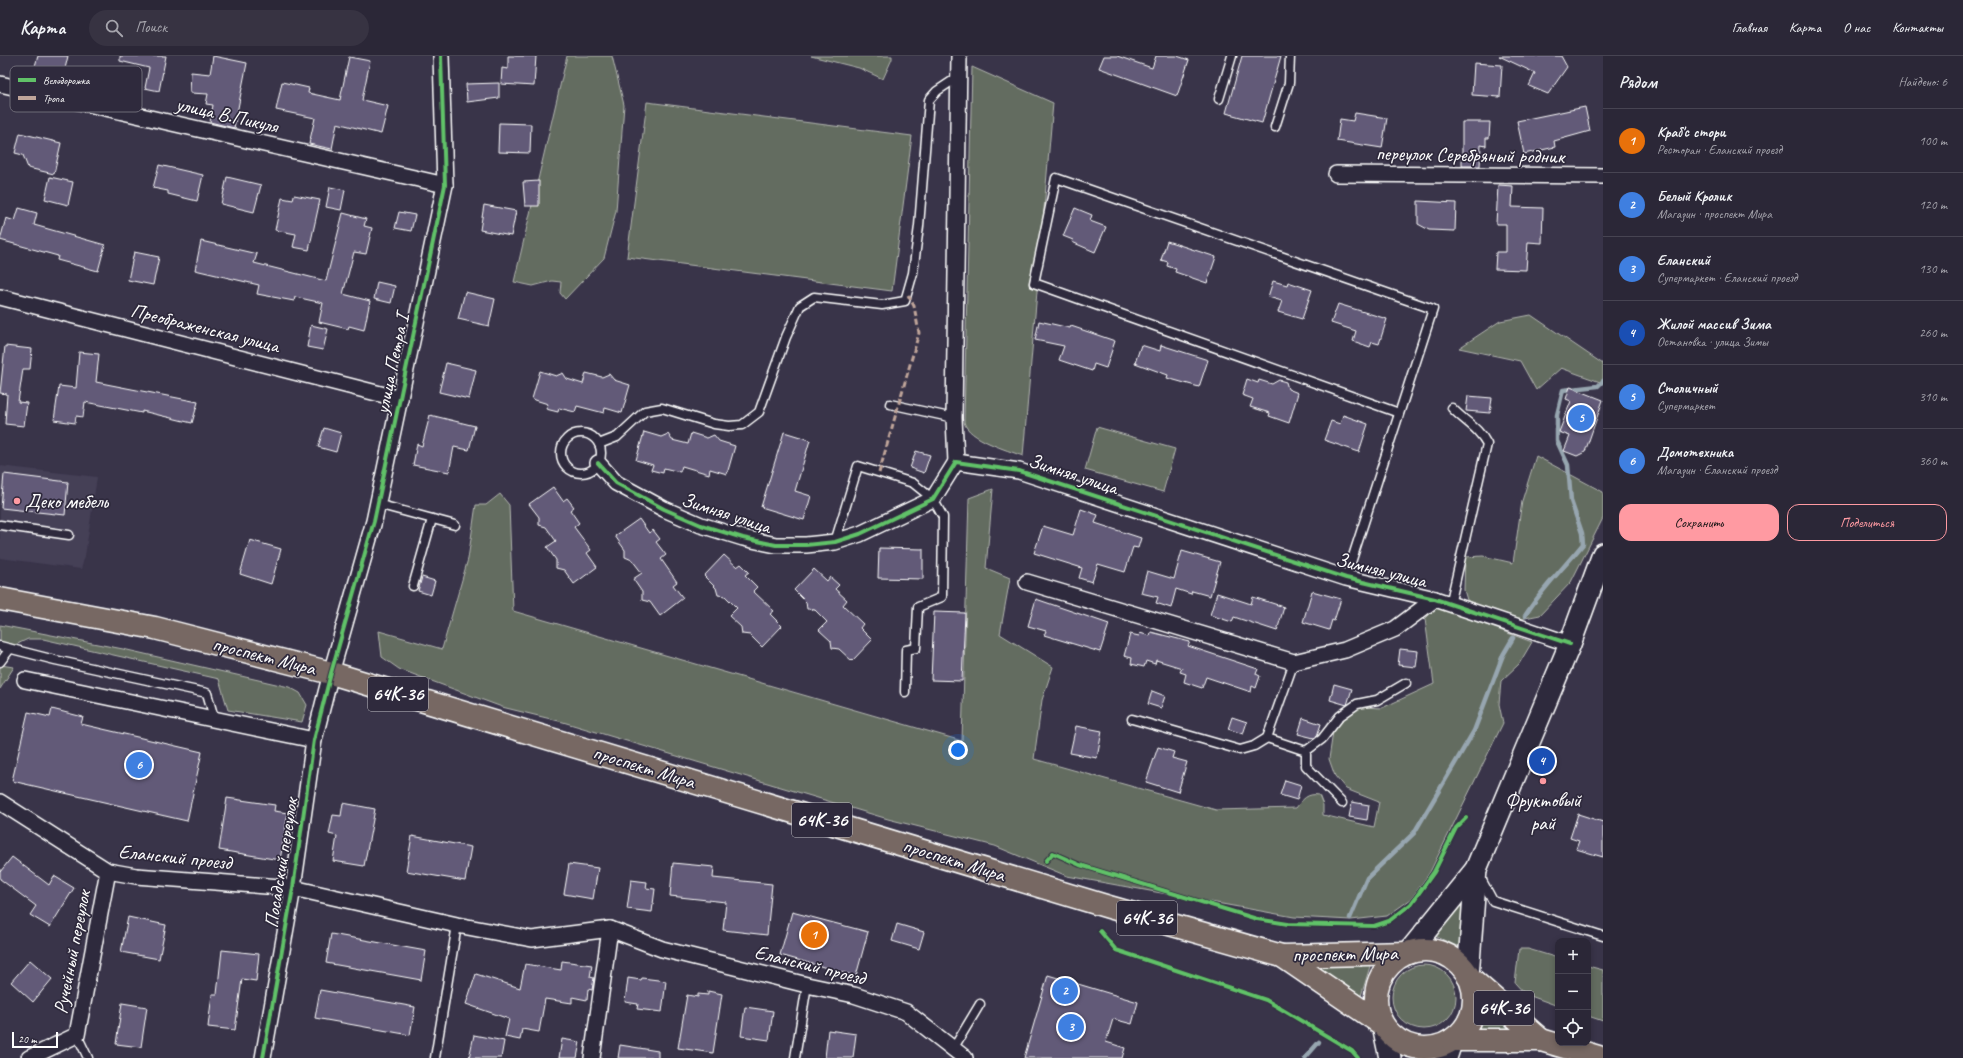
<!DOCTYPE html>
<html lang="ru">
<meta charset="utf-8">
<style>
:root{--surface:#2b2737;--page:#373342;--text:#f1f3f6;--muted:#a6a5ad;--line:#474452;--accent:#ff9aa2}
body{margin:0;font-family:Caveat,sans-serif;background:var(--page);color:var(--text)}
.controls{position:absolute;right:12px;bottom:12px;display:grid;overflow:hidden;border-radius:8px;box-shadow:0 2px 6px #0003}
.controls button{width:36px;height:36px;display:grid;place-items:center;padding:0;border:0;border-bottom:1px solid var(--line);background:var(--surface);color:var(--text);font:20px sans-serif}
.scale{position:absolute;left:12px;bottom:10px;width:46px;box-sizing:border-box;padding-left:4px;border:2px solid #fff;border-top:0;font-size:11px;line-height:14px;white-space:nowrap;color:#fff;-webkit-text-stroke:3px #2f2a3d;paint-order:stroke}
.you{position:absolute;left:958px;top:694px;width:14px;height:14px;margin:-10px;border:3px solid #fff;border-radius:50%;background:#1a73e8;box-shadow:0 0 0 6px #1a73e833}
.badge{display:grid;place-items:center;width:26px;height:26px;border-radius:50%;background:var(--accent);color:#fff;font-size:13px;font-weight:700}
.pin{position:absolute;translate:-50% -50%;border:2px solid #fff;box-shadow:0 1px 4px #0006}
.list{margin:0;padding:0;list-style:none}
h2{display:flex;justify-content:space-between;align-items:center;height:52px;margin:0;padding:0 16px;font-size:17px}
h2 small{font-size:13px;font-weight:400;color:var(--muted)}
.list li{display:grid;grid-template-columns:26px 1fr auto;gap:12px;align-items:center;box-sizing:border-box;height:64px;padding:0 16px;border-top:1px solid var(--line)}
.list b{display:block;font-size:15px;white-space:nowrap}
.list p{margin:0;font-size:13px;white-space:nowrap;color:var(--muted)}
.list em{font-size:13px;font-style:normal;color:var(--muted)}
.actions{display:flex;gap:8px;padding:12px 16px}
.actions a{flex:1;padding:9px 0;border:1px solid var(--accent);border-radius:12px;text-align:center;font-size:14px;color:var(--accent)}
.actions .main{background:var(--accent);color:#111}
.icon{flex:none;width:22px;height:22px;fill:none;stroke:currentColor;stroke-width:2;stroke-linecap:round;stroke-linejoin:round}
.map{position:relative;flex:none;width:1603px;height:1002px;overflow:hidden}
header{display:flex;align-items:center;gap:24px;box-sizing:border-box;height:56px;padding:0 20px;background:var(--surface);border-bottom:1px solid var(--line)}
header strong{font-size:19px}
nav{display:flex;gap:22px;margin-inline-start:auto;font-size:14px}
.search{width:280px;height:36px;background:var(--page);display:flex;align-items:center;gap:10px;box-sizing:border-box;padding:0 14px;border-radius:22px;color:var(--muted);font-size:15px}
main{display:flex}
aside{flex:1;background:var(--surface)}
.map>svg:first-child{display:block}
.built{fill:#453f57}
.green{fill:#646c60;stroke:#b2b6b0}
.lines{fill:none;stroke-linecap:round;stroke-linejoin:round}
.stream{stroke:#97a6b0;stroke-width:4.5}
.building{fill:#625a78;stroke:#fff}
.lane-casing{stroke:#fff;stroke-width:11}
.street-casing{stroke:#fff;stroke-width:18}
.secondary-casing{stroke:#fff;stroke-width:24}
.primary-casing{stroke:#fff;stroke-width:25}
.lane{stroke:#2f2a3d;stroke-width:8}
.street{stroke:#2f2a3d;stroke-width:15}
.secondary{stroke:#2f2a3d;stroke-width:21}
.primary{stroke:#776864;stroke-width:22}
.quiet{stroke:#c0a59a;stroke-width:3;stroke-dasharray:6 3;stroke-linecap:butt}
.cycleway-casing{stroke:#2f2a3d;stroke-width:6}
.cycleway{stroke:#61c268;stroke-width:4}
.poi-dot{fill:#ff9aa2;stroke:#2f2a3d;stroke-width:1.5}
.labels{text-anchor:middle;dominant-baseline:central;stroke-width:3.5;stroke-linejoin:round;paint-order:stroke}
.shield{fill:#2f2a3d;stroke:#c1bfc5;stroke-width:1}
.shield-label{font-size:19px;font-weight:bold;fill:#fff}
.street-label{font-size:20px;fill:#fff;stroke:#2f2a3d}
.poi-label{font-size:20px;fill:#fff;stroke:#2f2a3d;text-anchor:start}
.key{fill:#2f2a3d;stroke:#6d6a77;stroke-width:1}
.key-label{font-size:11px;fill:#fff}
</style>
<header>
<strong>Карта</strong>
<div class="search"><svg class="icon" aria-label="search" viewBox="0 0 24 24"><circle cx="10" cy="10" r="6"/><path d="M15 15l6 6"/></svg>Поиск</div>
<nav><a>Главная</a><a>Карта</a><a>О нас</a><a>Контакты</a></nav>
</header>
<main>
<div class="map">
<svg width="1603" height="1002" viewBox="0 0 1603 1002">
<rect width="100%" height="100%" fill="#393449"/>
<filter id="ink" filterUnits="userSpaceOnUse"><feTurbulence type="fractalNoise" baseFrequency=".025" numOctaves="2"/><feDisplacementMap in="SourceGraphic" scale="8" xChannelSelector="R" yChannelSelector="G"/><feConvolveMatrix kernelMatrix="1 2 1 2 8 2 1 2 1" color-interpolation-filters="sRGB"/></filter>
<g filter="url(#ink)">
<path class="built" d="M0 410 97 421 85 500 81 513 0 502Z"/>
<g class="green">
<path d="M567 0H612L624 49 616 155 604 202 565 243 560 237 561 226 552 225 533 230 514 226Z"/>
<path d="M811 0H892V3L883 23 859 12Z"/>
<path d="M972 11 1053 47 1023 400C1007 394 968 383 964 366Z"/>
<path d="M647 46 912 80 892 235 627 201Z"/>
<path d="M1531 259 1603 308V327L1561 312 1536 334 1520 305 1459 292 1500 265Z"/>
<path d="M1097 371 1175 393 1163 436 1085 414Z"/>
<path d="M1536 400 1603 436V462L1571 526 1540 559 1520 563 1489 557 1467 544 1464 534 1465 501 1483 500 1513 507 1522 445Z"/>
<path d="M993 433 986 512 1010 522 1000 578 1053 611 1042 644 1034 703 1216 754 1296 752C1303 743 1307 737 1319 739L1323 749V759L1374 771 1379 746 1346 733 1335 720 1329 703 1333 676 1344 660 1361 651 1382 652 1434 628 1425 563 1437 551 1532 586 1519 608 1501 625 1499 648 1503 667 1430 816 1411 843 1387 860 1351 864 1294 861 1067 820 995 790 888 763 563 666 502 651 399 613 382 601 379 575 442 593 468 503 476 449H486L500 438 509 449 513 555 962 685 969 442Z"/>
<path d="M0 569 123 593 289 631 300 637 307 649 302 666 228 654 219 623 43 583H28L13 590 0 587Z"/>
<path d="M0 609 14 611 0 633Z"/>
<path d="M1466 837 1459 891 1435 880Z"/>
<path d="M1519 893H1528L1558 902V950L1525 938 1515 927Z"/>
<path d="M1371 907 1361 940 1318 911Z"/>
<circle cx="1424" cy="941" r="32"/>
<path d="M1588 910 1603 914V965L1588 960Z"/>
<path d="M1484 949 1511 975 1478 979Z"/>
</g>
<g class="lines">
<g class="stream">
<path d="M1525 560C1542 532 1563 513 1583 488L1582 477 1571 445 1568 409 1557 385V359L1563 334 1598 330 1603 325"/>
<path d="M1350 862 1367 822 1414 777 1474 675 1503 599 1513 582"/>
<path d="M1305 1002 1319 986"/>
</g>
</g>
<g class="building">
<path d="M38 0H68L64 17 35 10Z"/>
<path d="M120 0H166L159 35 145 32 149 12 120 5Z"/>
<path d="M213 0 247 7 234 72 210 66 213 49 206 48 208 38 190 37 191 16 210 18Z"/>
<path d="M508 0H536L534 30 501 28 502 12 508 13Z"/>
<path d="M1104 0H1117L1152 12 1156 0H1177L1189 4 1177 40 1099 12Z"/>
<path d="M1242 0H1281L1262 67 1226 57Z"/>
<path d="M1499 0H1561L1567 11 1548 38 1529 30 1535 17Z"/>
<path d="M349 1 370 5 362 44 388 50 381 78 337 67 332 93 309 88 315 62 276 54 282 26 309 32 308 37 340 44Z"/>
<path d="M1474 7 1502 9 1500 41 1472 39Z"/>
<path d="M499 27V42L467 46 466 28Z"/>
<path d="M1585 51 1590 75 1554 85 1555 91 1524 98 1517 65Z"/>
<path d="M1355 57 1387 62 1382 92 1337 85 1340 63 1353 65Z"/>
<path d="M1462 66H1490L1489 82H1486V90L1481 89 1480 110H1462Z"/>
<path d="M499 67 531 68 530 97 498 96Z"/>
<path d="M20 77 61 87 54 118 28 112 23 99 15 97Z"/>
<path d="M159 109 203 119 197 145 168 138V135L153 132Z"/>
<path d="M50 121 73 126 68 149 45 143Z"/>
<path d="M227 121 261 129 254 156 221 148Z"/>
<path d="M539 125V150H525L523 126Z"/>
<path d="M1498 129 1513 130 1512 151 1543 152 1542 187 1528 186 1526 214 1495 213 1496 196H1506V168H1496Z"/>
<path d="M330 131 345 134 341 154 326 151Z"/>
<path d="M294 139 320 144 309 194 293 191 296 178 275 174 282 142 293 144Z"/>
<path d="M1418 145 1456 147 1455 175 1429 174 1418 168Z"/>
<path d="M484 149 516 155 511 180 480 174Z"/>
<path d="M19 152 37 157 34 169 105 189 98 215 57 204 58 200 0 184 6 162 15 165Z"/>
<path d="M1075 152 1092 159 1090 165 1106 171 1095 196 1072 186 1073 184 1063 180Z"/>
<path d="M399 156 415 159 411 175 395 172Z"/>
<path d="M343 157 366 163 364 170 372 172 366 198 354 196 343 238 370 245 364 274 349 270 348 273 319 266 323 247 295 241 294 245 257 238 259 229 195 214 201 185 257 198 254 207 326 225Z"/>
<path d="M1167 185 1216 201 1207 227 1175 216 1176 213 1167 210 1168 206 1161 204Z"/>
<path d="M134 196 159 201 153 229 128 224Z"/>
<path d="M1273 225 1287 229 1288 226 1312 234 1302 263 1278 256 1282 245 1268 241Z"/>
<path d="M377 226 395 230 391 247 374 243Z"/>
<path d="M465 236 495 243 489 270 458 263Z"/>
<path d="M1338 248 1387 263 1379 288 1372 286 1370 291 1353 285 1356 275 1331 267Z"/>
<path d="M1039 265 1070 272 1071 270 1115 285 1106 312 1094 308 1092 315 1059 304 1064 290 1035 284Z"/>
<path d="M311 269 328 273 323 294 307 291Z"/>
<path d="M1141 289 1160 295 1161 289 1208 304 1199 331 1167 322 1168 319 1135 307Z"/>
<path d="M5 290 32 293 30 313H23L18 346 27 347 24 370 5 368 7 338 0 337Z"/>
<path d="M79 296 99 298 96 326 198 346 192 367 142 355V357L85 346 83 361 76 360 75 367 54 364 59 330 76 332Z"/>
<path d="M446 307 476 314 469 343 439 336Z"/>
<path d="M540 315 556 320 563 317 567 323 583 328 586 317 602 321 609 318 614 324 630 329 622 357 605 352 604 357 577 350 575 356 559 352 558 356 546 353 548 348 532 343Z"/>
<path d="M1247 323 1258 327 1259 324 1272 328 1279 324 1286 326 1288 333 1298 337 1289 367 1269 360 1270 357 1250 351 1253 343 1242 339Z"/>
<path d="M1570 331 1603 344 1585 396 1577 400 1564 395 1570 380 1559 376 1571 345 1566 343Z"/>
<path d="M1468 340 1492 342 1490 357 1466 355Z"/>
<path d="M430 359 475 370 469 394 454 391 449 416 413 409 417 388 422 390Z"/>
<path d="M1343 359 1368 368 1359 396 1324 384 1331 365 1340 368Z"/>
<path d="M324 372 341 377 336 396 318 391Z"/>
<path d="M644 376 661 381 668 378 672 384 688 388 691 377 707 382 714 379 719 385 735 390 727 418 710 413 709 418 682 410 680 416 664 412 663 417 651 414 653 409 636 404Z"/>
<path d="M784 376 810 384 795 435 811 440 804 464 761 451Z"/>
<path d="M916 395 930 399 924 417 910 412Z"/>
<path d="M4 418 68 426 65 459 1 452Z"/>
<path d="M553 431 563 445 567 442 574 451 570 454 579 467 574 471 591 494 587 497 597 511 574 528 564 514 556 512V504L547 491 556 485 546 471 539 469V461L529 448Z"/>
<path d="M1081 453 1098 459 1095 467 1141 482 1138 492 1133 491 1125 516 1098 508 1092 526 1079 522 1082 512 1034 497 1043 470 1073 479Z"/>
<path d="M639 463 649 477 653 474 660 483 656 486 666 499 661 503 677 526 673 529 683 542 660 560 650 546 642 544V536L633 523 642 517 632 504 625 501V494L615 480Z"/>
<path d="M250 484 281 493 271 528 240 518Z"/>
<path d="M879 492 923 493V523L878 522Z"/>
<path d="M1182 495 1220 506 1210 540 1192 535 1191 538 1176 533 1171 552 1156 547 1158 541 1141 537 1147 515 1174 523Z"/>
<path d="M724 499 737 511 741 508 749 516 745 519 757 531 753 535 774 555 770 558 782 570 762 591 750 579 742 578 741 571 729 560 737 552 725 540 718 539 716 532 704 520Z"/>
<path d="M814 513 827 525 830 521 839 529 835 533 847 544 843 549 863 568 860 572 872 584 852 605 839 593 832 592 831 585 819 574 827 566 815 554 807 553 806 546 794 534Z"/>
<path d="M422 521 435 525 431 539 418 535Z"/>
<path d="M1312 535 1341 543 1334 565 1332 564 1329 574 1303 566Z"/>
<path d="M1217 537 1251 548 1253 541 1284 551 1277 575 1234 561 1232 566 1210 559Z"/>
<path d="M1036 543 1109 568 1100 596 1044 579 1046 575 1028 570Z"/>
<path d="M934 556 965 557 962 625 931 624Z"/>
<path d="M1151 576 1190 586 1188 590 1258 613 1256 618 1260 620 1256 632 1252 630 1251 636 1206 621 1202 632 1184 626 1186 618 1180 616 1182 612 1156 604 1155 608 1146 605 1144 611 1131 608 1132 602 1124 600 1130 578 1139 580 1140 577 1150 580Z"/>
<path d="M1400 593 1418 595 1416 611 1398 609Z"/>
<path d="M1334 628 1352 633 1347 649 1330 644Z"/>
<path d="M1152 635 1165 640 1161 652 1148 648Z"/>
<path d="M52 653 83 661 81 668 202 696 187 765 12 725 28 656 50 661Z"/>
<path d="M1232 661 1247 666 1243 678 1228 673Z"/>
<path d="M1303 662 1321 668 1317 680 1314 682 1298 678Z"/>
<path d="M1076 670 1102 675 1097 702 1070 697Z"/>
<path d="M1158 691 1174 696 1172 702 1187 706 1178 736 1146 726Z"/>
<path d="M1285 724 1301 729 1297 744 1280 739Z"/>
<path d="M227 742 275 749 274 755 288 757 280 804 219 794Z"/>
<path d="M1352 746 1369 749 1367 764 1349 761Z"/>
<path d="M343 747 375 753 364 810 333 805 337 780 329 778 333 759 341 760Z"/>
<path d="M1578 758 1603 766V801L1576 793 1579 785 1570 782Z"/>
<path d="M412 780 471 791 465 825 406 815Z"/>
<path d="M12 801 49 829 54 820 74 832 50 871 30 859 36 850 0 823V816Z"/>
<path d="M673 807 714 811 713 822 772 828 767 879 723 874 726 846 670 840Z"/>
<path d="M569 808 598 812 593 843 564 838Z"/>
<path d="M631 824 647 826 646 832 655 833 652 856 627 853Z"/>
<path d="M792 856 868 876 856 920 780 899Z"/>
<path d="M128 861 166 869 159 903 121 896Z"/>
<path d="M897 868 924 876 919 893 892 885Z"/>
<path d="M331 878 426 895 421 924 326 907Z"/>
<path d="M222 894 259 898 256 925 242 923 235 974 208 971 212 938H217Z"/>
<path d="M30 904 52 923 33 946 11 926Z"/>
<path d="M562 905 592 909 590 921 594 922 592 934 588 933 587 944 572 941V947L545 943 539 976 522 973 520 984 505 981 509 963 466 948 476 918 520 932 525 908 561 914Z"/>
<path d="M1048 919 1138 946 1132 968 1113 963 1106 986 1125 992 1122 1002H1024Z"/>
<path d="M628 922 641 924 642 922 666 925 662 956 637 953 638 948 625 946Z"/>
<path d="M320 934 415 951 410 979 315 962Z"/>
<path d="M708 935 722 938 713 997 678 992 687 939 698 941V938L708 939Z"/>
<path d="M122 947 147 951 141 991 116 988Z"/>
<path d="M745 951 773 955 769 984 741 980Z"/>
<path d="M828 974 856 978 853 1002H825Z"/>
<path d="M474 979 504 985 501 1002H469Z"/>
<path d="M562 983 580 986 577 1002H559Z"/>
<path d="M620 989 658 995V1002H618Z"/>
</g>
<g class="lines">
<g class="lane-casing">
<g id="lane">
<path d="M1219 43 1232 0"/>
<path d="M1275 71 1289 27 1290 0"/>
<path d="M890 348 954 362"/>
<circle cx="581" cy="397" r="20"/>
<path d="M599 388 617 381 645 355 662 352 714 368 729 370 742 369 759 356 786 281 800 250 814 241 882 249 905 245 913 217 919 170 929 44 937 35 958 21"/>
<path d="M377 448 455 469"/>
<path d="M0 469 69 479"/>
<path d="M835 486 858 410 913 427 933 443 943 461 942 541 918 551 916 592 906 594 905 636"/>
<path d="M1346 522 1433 253 1056 122 1034 227 1399 357"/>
<path d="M413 530 432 463"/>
<path d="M1450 549 1487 388C1478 371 1465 366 1452 352"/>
<path d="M0 590 55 604 207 637 214 662"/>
<path d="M0 606 10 593"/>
<path d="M1132 663 1240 694 1254 690 1267 682 1294 606"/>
<path d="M1267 682 1306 695"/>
<path d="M1306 695 1322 683 1340 660 1357 648 1377 644 1406 627"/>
<path d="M1306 695V710L1342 747"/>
<path d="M1480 821 1493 845 1603 880"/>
<path d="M77 979 88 1002"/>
<path d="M953 993 980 948"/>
<path d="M435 1002 457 869"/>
<path d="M795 1002 807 929"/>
</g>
</g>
<g class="street-casing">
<g id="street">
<path d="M0 28 445 129"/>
<path d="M1336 118 1603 120"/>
<path d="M0 241 400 343"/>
<path d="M956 406 954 362 959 0"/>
<path d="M598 407 616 427 664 453 701 469 743 482 776 489H806L835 486 860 478 933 443 956 406 1019 415 1346 522 1435 543 1570 588"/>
<path d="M1027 526 1294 606 1345 594 1395 573 1435 543"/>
<path d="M25 624 314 684"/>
<path d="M0 746 108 815 136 820 293 832 457 869 532 883 610 873 592 1002"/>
<path d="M610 873 662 893 807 929 854 939 906 956 965 1002"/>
<path d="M29 1002 77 979 108 815"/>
<path d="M263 1002 293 832 314 684 331 617 374 465 445 129 441 0"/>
</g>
</g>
<g class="secondary-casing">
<g id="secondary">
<path d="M1408 897 1476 813 1570 588 1603 498"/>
<path d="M1468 920 1476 813"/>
<path d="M1383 969 1390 1002"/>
<path d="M1446 1002 1452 984"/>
</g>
</g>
<g class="primary-casing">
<g id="primary">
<path d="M0 543 155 572 331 617 1109 851 1282 900 1408 897"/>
<circle cx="1425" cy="943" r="49"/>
<path d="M1282 900 1383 969"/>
<path d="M1468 920 1541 984"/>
<path d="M1452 984H1541L1602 1002"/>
</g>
</g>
<use href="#lane" class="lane"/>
<use href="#street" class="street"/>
<use href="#secondary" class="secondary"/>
<use href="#primary" class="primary"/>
<path class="quiet" d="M879 417 919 277 914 250 908 239"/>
<g class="cycleway-casing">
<g id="cycleway">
<path d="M598 407 616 427 664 453 701 469 743 482 776 489H806L835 486 860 478 933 443 956 406 1019 415 1346 522 1435 543 1570 588"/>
<path d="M1046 805 1053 797 1080 809 1257 863 1288 868 1374 870 1389 865 1411 848 1434 816 1456 772 1466 762"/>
<path d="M1100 875 1116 894 1266 944 1352 995 1358 1002"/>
<path d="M263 1002 293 832 314 684 331 617 374 465 445 129 441 0"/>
</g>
</g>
<use href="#cycleway" class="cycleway"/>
</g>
</g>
<g class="poi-dot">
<circle cx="17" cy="445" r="4"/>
<circle cx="1543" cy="725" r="4"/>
</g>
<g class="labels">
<g class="shield">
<rect x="368" y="621" width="60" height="34" rx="3"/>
<rect x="792" y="747" width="60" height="34" rx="3"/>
<rect x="1117" y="845" width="60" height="34" rx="3"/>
<rect x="1474" y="935" width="60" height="34" rx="3"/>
</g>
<g class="shield-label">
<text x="398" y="638">64К-36</text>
<text x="822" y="764">64К-36</text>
<text x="1147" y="862">64К-36</text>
<text x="1504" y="952">64К-36</text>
</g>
<g class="street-label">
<text transform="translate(227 59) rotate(13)">улица В.Пикуля</text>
<text transform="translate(1470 99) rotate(1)">переулок Серебряный родник</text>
<text transform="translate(205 272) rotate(14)">Преображенская улица</text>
<text transform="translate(392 308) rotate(-78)">улица Петра I</text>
<text transform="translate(1073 418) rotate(18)">Зимняя улица</text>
<text transform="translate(726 457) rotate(18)">Зимняя улица</text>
<text transform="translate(1381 514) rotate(14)">Зимняя улица</text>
<text transform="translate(264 600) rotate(14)">проспект Мира</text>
<text transform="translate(644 711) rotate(17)">проспект Мира</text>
<text transform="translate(175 801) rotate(6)">Еланский проезд</text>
<text transform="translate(954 804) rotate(17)">проспект Мира</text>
<text transform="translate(281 807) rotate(-81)">Посадский переулок</text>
<text transform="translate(72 896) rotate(-79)">Ручейный переулок</text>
<text transform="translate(1345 898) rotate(-1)">проспект Мира</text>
<text transform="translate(810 909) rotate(14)">Еланский проезд</text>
</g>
<g class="poi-label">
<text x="25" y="445">Деко мебель</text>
<text x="1543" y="744" text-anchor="middle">Фруктовый<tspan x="1543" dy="23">рай</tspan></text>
</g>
</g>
<rect x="10" y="10" width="132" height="46" rx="6" class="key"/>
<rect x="18" y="22" width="18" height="4" fill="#61c268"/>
<rect x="18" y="40" width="18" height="4" fill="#c0a59a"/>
<g class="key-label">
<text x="43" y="28">Велодорожка</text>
<text x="43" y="46">Тропа</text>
</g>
</svg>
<div class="controls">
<button>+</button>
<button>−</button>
<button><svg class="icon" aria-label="locate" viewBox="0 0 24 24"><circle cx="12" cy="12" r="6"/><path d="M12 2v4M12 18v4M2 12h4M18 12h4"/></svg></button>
</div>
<div class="scale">20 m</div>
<div class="you"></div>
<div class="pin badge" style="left:814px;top:879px;background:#e8710a">1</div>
<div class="pin badge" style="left:1065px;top:935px;background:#3f7fe0">2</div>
<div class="pin badge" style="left:1071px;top:971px;background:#3f7fe0">3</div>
<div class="pin badge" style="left:1542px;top:705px;background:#1a4fb4">4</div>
<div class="pin badge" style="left:1581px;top:362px;background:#3f7fe0">5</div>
<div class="pin badge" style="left:139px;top:709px;background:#3f7fe0">6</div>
</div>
<aside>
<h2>Рядом<small>Найдено: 6</small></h2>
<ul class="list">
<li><span class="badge" style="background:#e8710a">1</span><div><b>Краб'с стори</b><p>Ресторан · Еланский проезд</p></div><em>100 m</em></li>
<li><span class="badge" style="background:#3f7fe0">2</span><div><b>Белый Кролик</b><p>Магазин · проспект Мира</p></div><em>120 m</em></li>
<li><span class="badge" style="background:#3f7fe0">3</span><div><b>Еланский</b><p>Супермаркет · Еланский проезд</p></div><em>130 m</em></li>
<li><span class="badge" style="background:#1a4fb4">4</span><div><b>Жилой массив Зима</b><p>Остановка · улица Зимы</p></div><em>260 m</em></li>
<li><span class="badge" style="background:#3f7fe0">5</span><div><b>Столичный</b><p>Супермаркет</p></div><em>310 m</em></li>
<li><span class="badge" style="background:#3f7fe0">6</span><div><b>Домотехника</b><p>Магазин · Еланский проезд</p></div><em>360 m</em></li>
</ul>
<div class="actions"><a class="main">Сохранить</a><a>Поделиться</a></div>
</aside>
</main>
